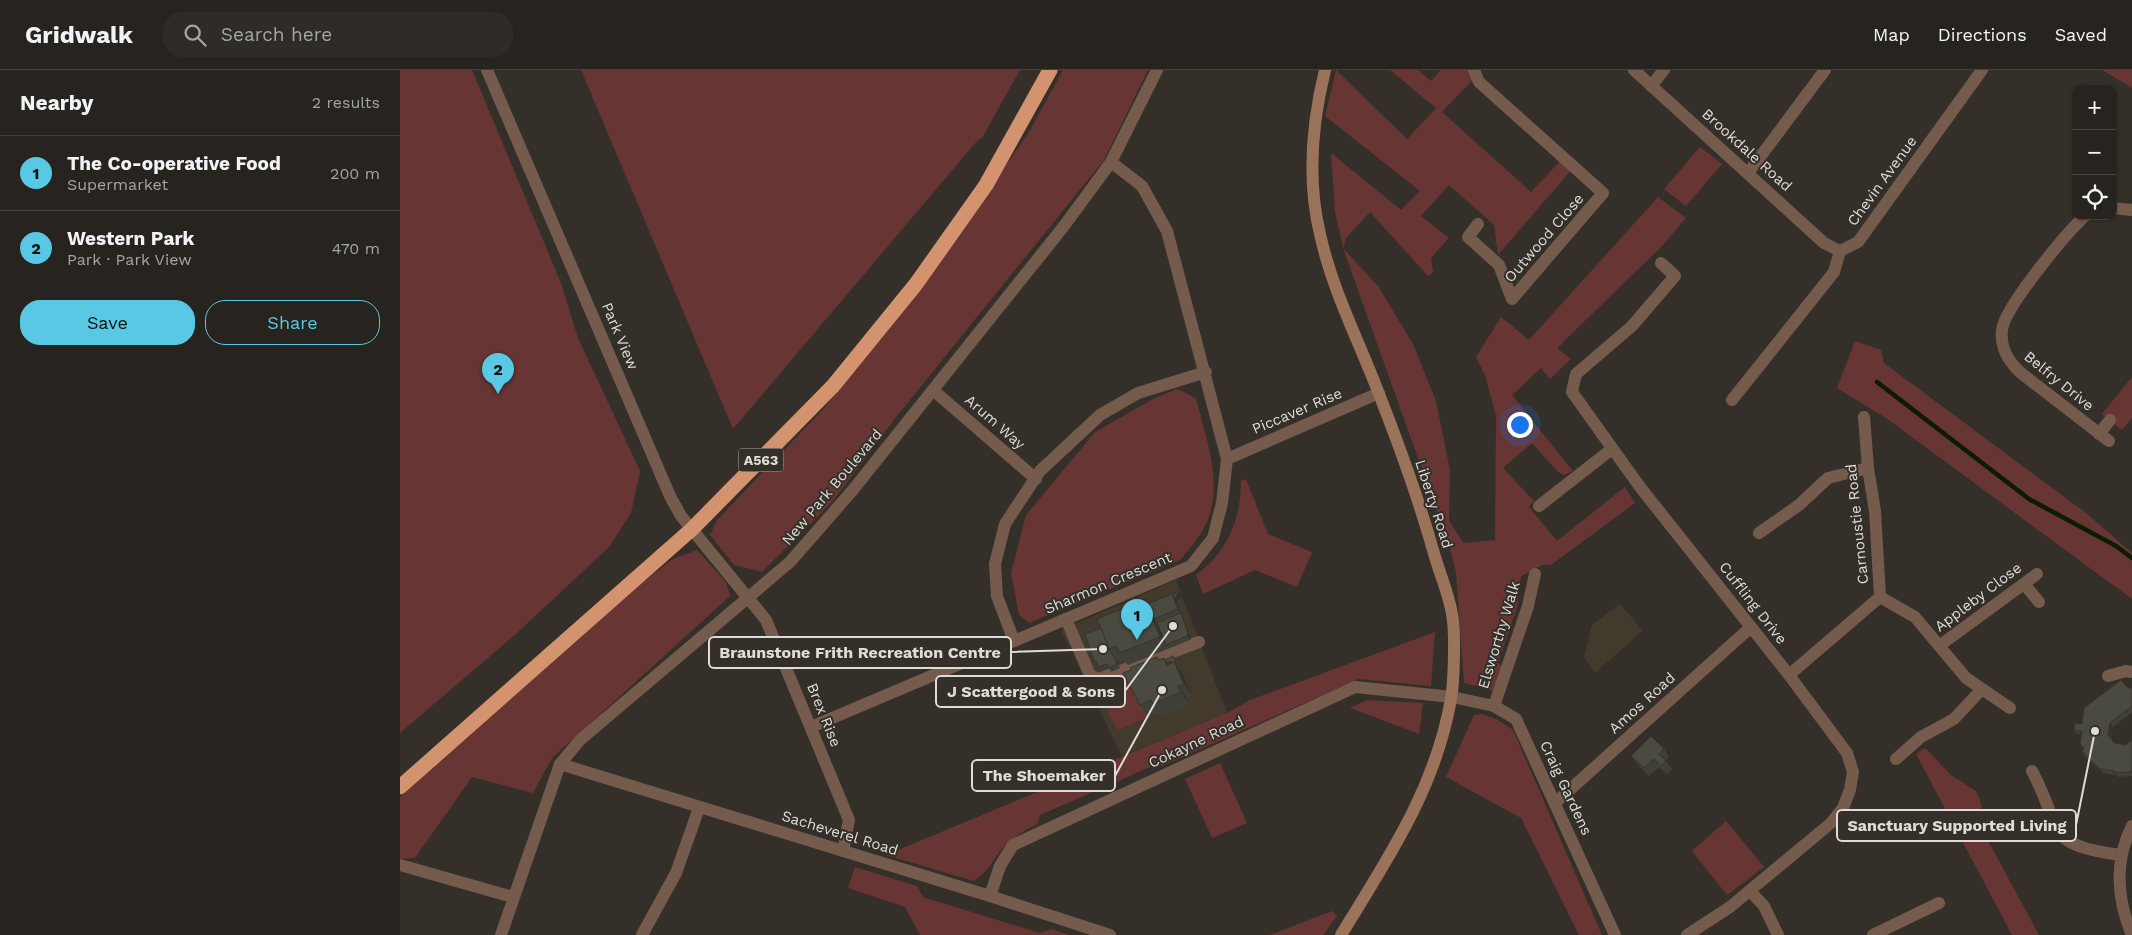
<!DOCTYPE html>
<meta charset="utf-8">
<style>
:root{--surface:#27241f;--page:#2f2c28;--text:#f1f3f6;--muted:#a4a4a4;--line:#43413d;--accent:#59c8e4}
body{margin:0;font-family:"Work Sans",sans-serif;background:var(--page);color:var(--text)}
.controls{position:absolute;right:15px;top:15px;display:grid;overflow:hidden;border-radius:10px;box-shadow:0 1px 4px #0004}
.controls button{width:45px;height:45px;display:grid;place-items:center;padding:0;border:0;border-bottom:1px solid var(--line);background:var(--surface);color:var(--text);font:25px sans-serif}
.you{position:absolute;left:1119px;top:354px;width:18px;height:18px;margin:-12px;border:4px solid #fff;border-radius:50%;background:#1a73e8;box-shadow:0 0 0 8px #1a73e833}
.badge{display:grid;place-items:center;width:32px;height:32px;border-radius:50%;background:var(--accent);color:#111;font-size:16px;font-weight:700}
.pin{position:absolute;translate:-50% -41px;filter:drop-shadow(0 1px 2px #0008)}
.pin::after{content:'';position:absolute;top:26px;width:18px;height:15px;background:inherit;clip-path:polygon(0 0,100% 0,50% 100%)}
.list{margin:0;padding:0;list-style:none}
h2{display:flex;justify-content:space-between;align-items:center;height:65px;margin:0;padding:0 20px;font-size:21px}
h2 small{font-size:16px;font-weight:400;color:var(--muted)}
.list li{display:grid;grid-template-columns:32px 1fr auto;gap:15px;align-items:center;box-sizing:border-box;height:75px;padding:0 20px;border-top:1px solid var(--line)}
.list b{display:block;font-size:19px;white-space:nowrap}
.list p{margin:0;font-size:16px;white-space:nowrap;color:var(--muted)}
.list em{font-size:16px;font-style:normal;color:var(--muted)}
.actions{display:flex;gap:10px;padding:15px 20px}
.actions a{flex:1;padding:11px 0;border:1px solid var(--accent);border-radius:20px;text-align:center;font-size:18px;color:var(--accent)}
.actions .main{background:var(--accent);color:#111}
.icon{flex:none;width:28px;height:28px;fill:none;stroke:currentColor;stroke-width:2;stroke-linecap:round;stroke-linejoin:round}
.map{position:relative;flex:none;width:1732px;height:865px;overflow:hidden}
header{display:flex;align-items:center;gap:30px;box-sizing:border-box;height:70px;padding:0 25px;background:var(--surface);border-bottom:1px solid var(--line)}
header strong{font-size:24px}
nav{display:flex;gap:28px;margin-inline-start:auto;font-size:18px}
.search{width:350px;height:45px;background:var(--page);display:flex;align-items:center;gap:12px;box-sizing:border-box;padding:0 18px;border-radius:20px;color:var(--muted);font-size:19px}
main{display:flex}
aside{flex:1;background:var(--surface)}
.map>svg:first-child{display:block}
.built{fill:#423a2d}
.green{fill:#673533}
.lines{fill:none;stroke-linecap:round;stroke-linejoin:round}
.stream{stroke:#0c1c01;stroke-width:4.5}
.street{stroke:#755b4c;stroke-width:12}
.secondary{stroke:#9b725a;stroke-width:12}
.highway{stroke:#d3936e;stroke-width:15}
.wall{fill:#404038}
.shaded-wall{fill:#34342e}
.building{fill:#4a4a41;stroke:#34342e}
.labels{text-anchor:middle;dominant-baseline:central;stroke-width:4;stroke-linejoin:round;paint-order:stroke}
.shield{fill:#343029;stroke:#aca8a4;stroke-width:1}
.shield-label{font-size:14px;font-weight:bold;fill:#dfdcd8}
.street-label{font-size:15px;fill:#dfdcd8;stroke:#343029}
.leader{fill:none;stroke:#dfdcd8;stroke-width:2}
.callout-dot{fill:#dfdcd8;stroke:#343029;stroke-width:2}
.callout{fill:#343029;stroke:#dfdcd8;stroke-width:2}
.callout-label{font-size:16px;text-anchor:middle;font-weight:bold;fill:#dfdcd8}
</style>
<header>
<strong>Gridwalk</strong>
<div class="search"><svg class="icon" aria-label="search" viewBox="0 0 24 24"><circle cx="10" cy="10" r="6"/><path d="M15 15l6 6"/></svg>Search here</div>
<nav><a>Map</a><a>Directions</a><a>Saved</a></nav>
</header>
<main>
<aside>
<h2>Nearby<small>2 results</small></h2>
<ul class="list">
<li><span class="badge">1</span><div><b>The Co-operative Food</b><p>Supermarket</p></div><em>200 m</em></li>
<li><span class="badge">2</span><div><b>Western Park</b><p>Park · Park View</p></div><em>470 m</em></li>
</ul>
<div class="actions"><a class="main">Save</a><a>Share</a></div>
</aside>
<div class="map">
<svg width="1732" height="865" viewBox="0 0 1732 865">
<rect width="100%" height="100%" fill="#343029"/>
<g class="built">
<path d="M776 510 827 643 722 686 661 560Z"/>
<path d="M1220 533 1242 561 1195 603 1184 587 1192 555Z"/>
</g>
<g class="green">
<path d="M0 0H72L161 213 178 268 240 401 231 443 209 477 117 563 0 663Z"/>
<path d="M181 0H620L582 68 577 71 333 359Z"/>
<path d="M663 0H748L704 90 497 346 432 432 362 502 334 495 310 465 317 450 425 337 522 216 629 62Z"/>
<path d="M936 0 1007 69 1036 38 990 0H1018L1031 11 1041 0H1074L1076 6 1042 42 1131 122 1163 88 1173 98 1098 185 1094 155 1049 115 1021 146 1049 168 1031 188 1033 202 1028 206 970 142 946 168 943 178 978 216 1013 274 1036 331 1050 400 1049 450 1063 473 1095 470 1096 346 1085 305 1076 287 1101 247 1129 270 1258 127 1286 148 1261 177 1157 278 1171 289 1150 309 1141 298 1112 325 1173 401 1164 405 1158 402 1132 373 1103 398 1134 431 1129 437 1157 471 1225 417 1235 433 1151 495H1142L1121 506 1117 537 1098 593 1104 597 1094 621 1064 613 1056 502 1049 475 943 178 935 141 931 83 1001 140 1020 121 925 46Z"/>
<path d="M1702 0H1732V18Z"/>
<path d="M1300 77 1322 94 1286 136 1264 119Z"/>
<path d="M1455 271 1481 280 1484 293 1686 443 1732 483V529L1486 348 1437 318Z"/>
<path d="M1732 307V348L1722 360 1702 344Z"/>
<path d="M777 319 796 328C805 367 823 409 808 449 803 464 790 478 780 490L629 553 619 545 611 503 626 445 695 362 753 329Z"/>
<path d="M846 409 868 464 912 482 897 517 855 500 803 524 796 505C827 482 841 450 841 411Z"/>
<path d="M297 480 326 512 330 526 152 688 133 723 72 707 15 788 0 789V727L162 574 273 489Z"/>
<path d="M1035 562 1031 616 959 609 762 696 757 694 640 745 637 754C625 761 611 767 602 779 590 793 591 799 574 811L486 785 829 642 850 630Z"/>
<path d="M732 608 748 647 718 660C713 651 695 624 709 616 715 612 724 610 732 608Z"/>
<path d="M967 630 1023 633 1019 664 950 638Z"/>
<path d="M1082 644 1098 650 1113 660 1202 865H1179L1121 748 1046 707 1074 645Z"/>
<path d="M1525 678 1551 705 1576 721 1581 733 1585 765 1639 865H1612L1516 684Z"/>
<path d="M820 693 847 753 812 768 785 709Z"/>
<path d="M1326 751 1364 797 1327 825 1292 781Z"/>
<path d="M455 797 517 816 523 827 640 863 651 859 669 865H520L505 837 448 818Z"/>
<path d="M932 841 937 846 923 865H870Z"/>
</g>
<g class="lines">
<path class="stream" d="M1477 312 1629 429 1716 476 1732 488"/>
<g class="street">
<path d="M87 0 270 426 281 446 366 550 449 750 443 781"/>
<path d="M1074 0 1079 12 1203 123 1112 229 1099 195 1068 167 1078 154"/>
<path d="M1234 0 1424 173 1440 181"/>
<path d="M1251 16 1264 0"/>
<path d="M1348 103 1425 0"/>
<path d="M1713 138 1732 140"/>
<path d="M1685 146C1667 162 1604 238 1602 260 1600 278 1608 291 1621 303L1709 371"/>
<path d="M1261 193 1275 206 1232 256 1176 304 1172 322 1240 417 1389 605 1447 683 1453 702 1450 720 1443 738 1431 753 1330 837 1287 865"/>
<path d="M533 320 636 409"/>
<path d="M1332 330 1434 202 1440 181 1458 172 1582 0"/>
<path d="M1699 364 1710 350"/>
<path d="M827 389 979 323"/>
<path d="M1139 436 1212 379"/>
<path d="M1359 463 1399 435 1428 408 1468 398"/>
<path d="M1624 514 1639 532"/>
<path d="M1480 527 1515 547 1566 608 1610 638"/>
<path d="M666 549 690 605 699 609 799 572"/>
<path d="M614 571 597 526 595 494 605 454 640 401 700 345 738 323 806 302"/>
<path d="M1539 576 1637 504"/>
<path d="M1389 605 1480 527 1475 441 1468 398 1464 347"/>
<path d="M1708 606 1726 601 1732 602"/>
<path d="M1094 636 1128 536 1135 504"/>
<path d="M411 657 791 496 813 468 822 433 827 389 767 161 742 116 711 92"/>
<path d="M1496 689 1521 667 1554 649 1582 619"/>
<path d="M160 694 590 826 710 865"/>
<path d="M1632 701C1664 760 1642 775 1721 785"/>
<path d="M1155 733 1351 557"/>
<path d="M0 795 113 827"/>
<path d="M1350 821 1364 836 1378 865"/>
<path d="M590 826 600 796 613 775 955 617 1052 627 1094 636 1116 649 1215 865"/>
<path d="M101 865 160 694 180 670 390 492 452 421 664 156 711 92 757 0"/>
<path d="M242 865 276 803 299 738"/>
<path d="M1473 865 1539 833"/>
<path d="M1732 865C1717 830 1714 791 1732 756"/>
</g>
<path class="secondary" d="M925 0C912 53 907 110 920 164 932 220 959 271 979 324 999 375 1018 427 1033 480 1039 503 1051 528 1053 551 1055 568 1054 613 1051 629 1035 720 988 788 941 865"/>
<path class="highway" d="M0 717 292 459 433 316 516 214 586 115 650 0"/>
</g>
<g class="wall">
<path d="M779 522 782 526 777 532 791 567 790 570 728 595 723 589 717 591 720 598 711 602 709 598 701 601 697 595V596L694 591 701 558 745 530 748 534Z"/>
<path d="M764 588 765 590H776L780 599 783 604 792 626 787 628 789 634 761 646 759 643 748 647 740 635 759 590Z"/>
<path d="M1728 618H1732V642L1713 657 1711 669 1714 673 1726 675 1732 670V706L1718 707 1717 705 1703 703 1684 685 1682 681 1684 679 1681 664H1677L1674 660Z"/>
<path d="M1264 679 1269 687 1266 691 1272 699 1267 704 1259 697 1249 706 1237 694 1231 686Z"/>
</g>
<g class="shaded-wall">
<path d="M779 522 782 526 777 532 791 567 790 570 787 566 781 544 778 539 772 524Z"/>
<path d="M745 530 754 542V549L760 557 766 575 760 567Z"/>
<path d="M774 592 783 604 792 626 784 614Z"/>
<path d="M778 616 787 628 789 634 781 622Z"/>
<path d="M1710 653 1713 657 1710 669 1708 665Z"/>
</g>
<g class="building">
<path d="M779 522 775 528 772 524Z"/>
<path d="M772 524 778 539 754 549 748 534Z"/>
<path d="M745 530 760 567 719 583 717 576 709 579 697 549Z"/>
<path d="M781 543 788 563 787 566 766 575 757 553Z"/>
<path d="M701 558 709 579 714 587 717 594 709 598 707 594 698 597 696 591H694L685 564Z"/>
<path d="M773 586 777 595 774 592 772 593 771 591 767 593 765 590Z"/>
<path d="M757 587 759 590 764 588 767 595 774 592 784 614 778 616 781 622 753 634 751 630 740 635 723 603 731 600 730 598Z"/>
<path d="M1721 610 1728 618H1732V636L1710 653 1708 665 1714 673 1726 675 1732 670V702L1715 703V701L1700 699 1682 681 1684 679 1680 673 1682 661 1674 660 1675 653 1682 654 1684 638Z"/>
<path d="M1251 666 1264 679 1259 684 1266 691 1261 696 1254 689 1244 698 1231 686Z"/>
</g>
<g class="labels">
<rect class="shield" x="338.5" y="378.5" width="45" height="23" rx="4"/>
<g class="shield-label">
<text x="361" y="390">A563</text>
</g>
<g class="street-label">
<text transform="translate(1347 80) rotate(42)">Brookdale Road</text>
<text transform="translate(1482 111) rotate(-54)">Chevin Avenue</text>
<text transform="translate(1144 168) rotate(-49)">Outwood Close</text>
<text transform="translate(220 266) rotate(67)">Park View</text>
<text transform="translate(1659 311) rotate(39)">Belfry Drive</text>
<text transform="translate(897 341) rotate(-23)">Piccaver Rise</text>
<text transform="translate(595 352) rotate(41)">Arum Way</text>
<text transform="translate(432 417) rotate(-50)">New Park Boulevard</text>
<text transform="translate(1034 434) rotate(72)">Liberty Road</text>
<text transform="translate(1457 454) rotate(-96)">Carnoustie Road</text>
<text transform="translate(708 513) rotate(-23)">Sharmon Crescent</text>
<text transform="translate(1578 527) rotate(-37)">Appleby Close</text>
<text transform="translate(1353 533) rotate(52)">Cuffling Drive</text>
<text transform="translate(1099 565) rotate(-73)">Elsworthy Walk</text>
<text transform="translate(1242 633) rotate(-42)">Amos Road</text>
<text transform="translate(424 645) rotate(68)">Brex Rise</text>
<text transform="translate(796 672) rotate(-25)">Cokayne Road</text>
<text transform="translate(1166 718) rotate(65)">Craig Gardens</text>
<text transform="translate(440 763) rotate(17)">Sacheverel Road</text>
</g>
</g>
<path class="leader" d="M703 579L611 582M773 556L725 621M762 620L715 706M1695 661L1676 755"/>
<g class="callout-dot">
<circle cx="703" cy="579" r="5"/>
<circle cx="773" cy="556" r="5"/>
<circle cx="762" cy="620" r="5"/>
<circle cx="1695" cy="661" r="5"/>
</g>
<g class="callout">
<rect x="309" y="567" width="302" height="31" rx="5"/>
<rect x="536" y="606" width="189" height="31" rx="5"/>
<rect x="572" y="690" width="143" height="31" rx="5"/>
<rect x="1437" y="740" width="239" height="31" rx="5"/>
</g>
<g class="callout-label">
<text x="460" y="588">Braunstone Frith Recreation Centre</text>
<text x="631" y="627">J Scattergood &amp; Sons</text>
<text x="644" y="711">The Shoemaker</text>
<text x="1557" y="761">Sanctuary Supported Living</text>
</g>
</svg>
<div class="controls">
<button>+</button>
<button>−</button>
<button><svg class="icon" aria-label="locate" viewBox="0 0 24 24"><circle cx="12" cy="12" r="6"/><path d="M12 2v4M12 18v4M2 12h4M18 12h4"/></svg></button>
</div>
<div class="you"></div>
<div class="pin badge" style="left:737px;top:570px">1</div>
<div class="pin badge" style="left:98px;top:324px">2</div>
</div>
</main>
